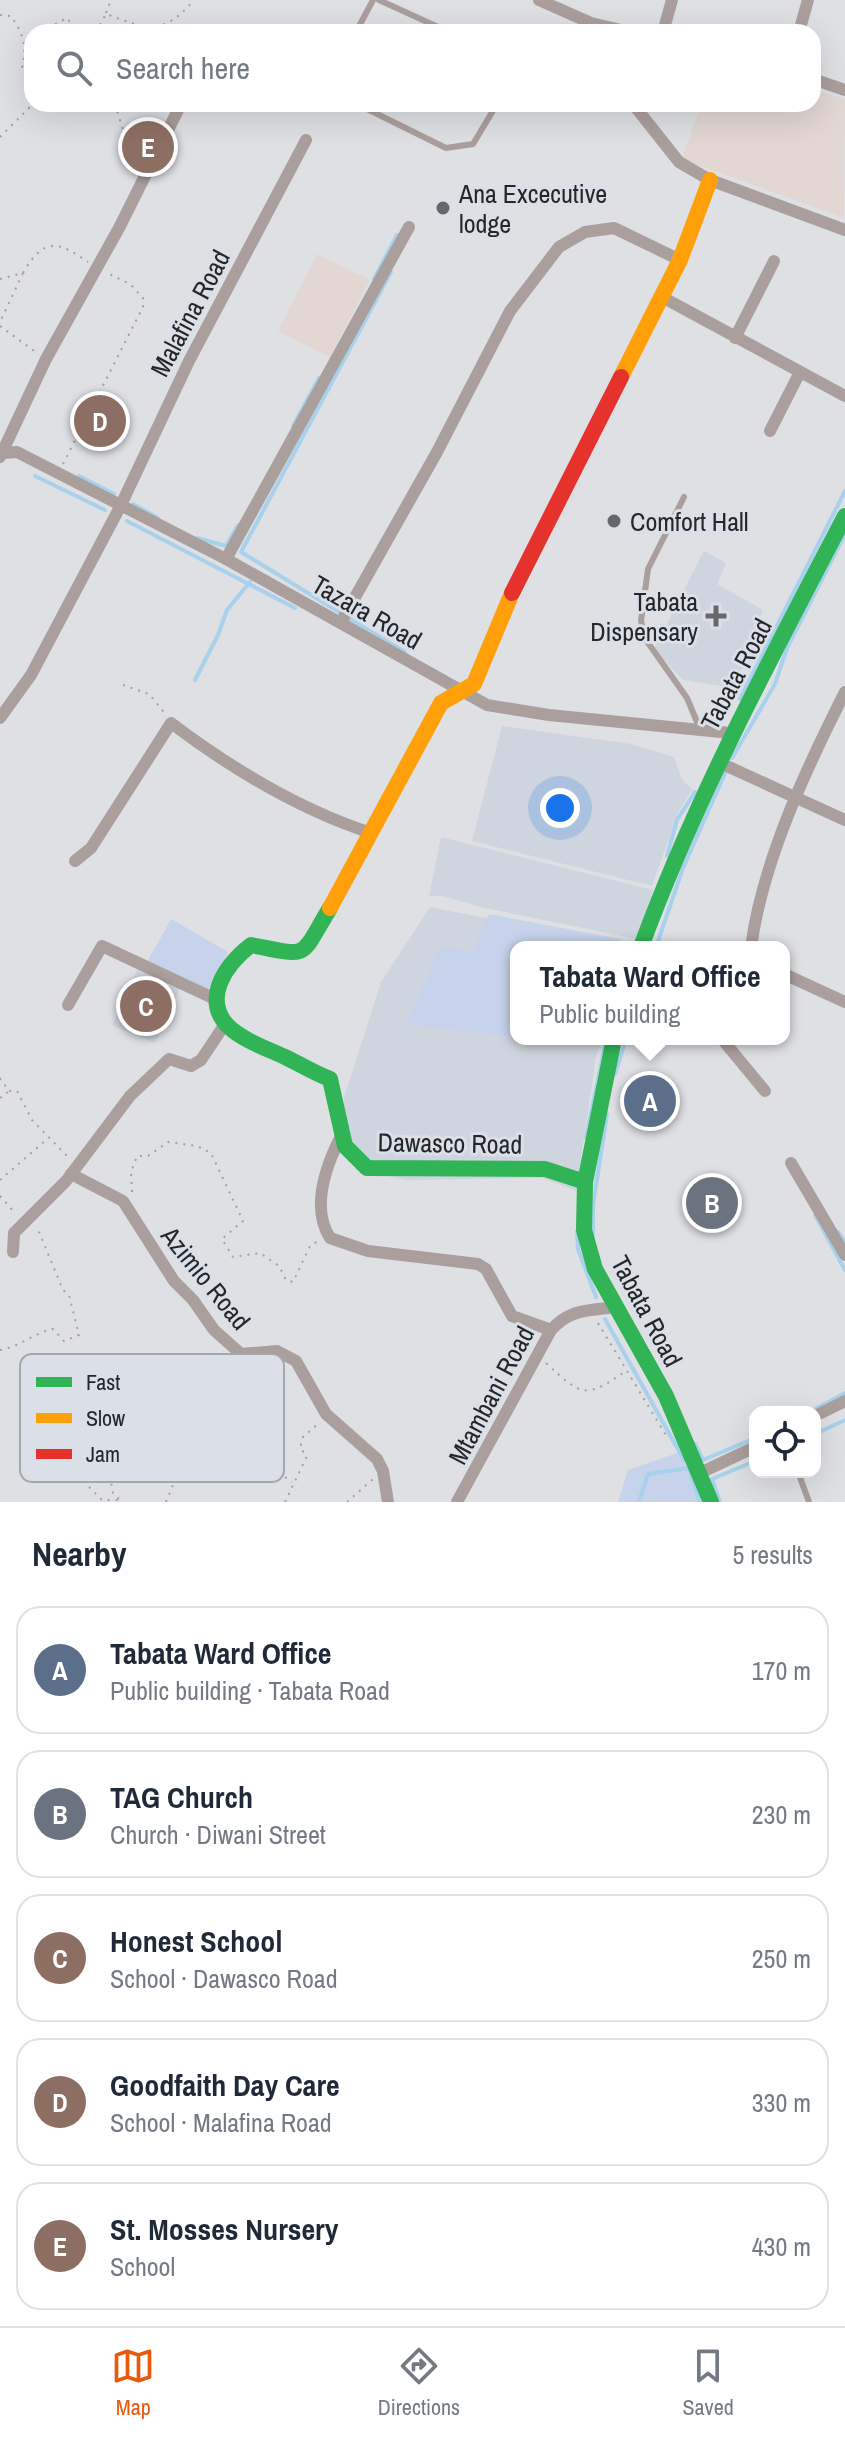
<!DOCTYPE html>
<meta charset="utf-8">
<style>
:root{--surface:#fff;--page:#f2f2f3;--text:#1f2937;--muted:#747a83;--line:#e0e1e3;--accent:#ea580c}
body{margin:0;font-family:"Archivo Narrow",sans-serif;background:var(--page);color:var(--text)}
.controls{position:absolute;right:24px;bottom:24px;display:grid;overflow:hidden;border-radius:16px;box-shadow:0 8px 32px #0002}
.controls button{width:72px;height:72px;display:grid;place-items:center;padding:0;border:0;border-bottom:2px solid var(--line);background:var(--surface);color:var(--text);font:40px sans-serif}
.you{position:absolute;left:560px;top:808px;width:28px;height:28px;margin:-20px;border:6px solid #fff;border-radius:50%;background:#1a73e8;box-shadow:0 0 0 12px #1a73e833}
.badge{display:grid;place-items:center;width:52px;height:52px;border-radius:50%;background:var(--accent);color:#fff;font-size:26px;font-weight:700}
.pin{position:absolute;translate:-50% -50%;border:4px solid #fff;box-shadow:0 2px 8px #0006}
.popup{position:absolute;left:510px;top:941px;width:280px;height:104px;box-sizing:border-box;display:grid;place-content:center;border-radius:16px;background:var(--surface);filter:drop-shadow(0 2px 6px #0005);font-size:26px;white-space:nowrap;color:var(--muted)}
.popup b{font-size:30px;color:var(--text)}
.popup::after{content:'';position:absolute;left:50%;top:100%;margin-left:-16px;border:16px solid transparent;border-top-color:var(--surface)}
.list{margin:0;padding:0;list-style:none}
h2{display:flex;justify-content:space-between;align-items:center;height:104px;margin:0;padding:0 32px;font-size:34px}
h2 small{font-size:26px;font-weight:400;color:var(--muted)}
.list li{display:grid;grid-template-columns:52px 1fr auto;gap:24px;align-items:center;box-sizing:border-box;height:128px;margin:0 16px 16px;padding:0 16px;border:2px solid var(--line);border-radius:24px}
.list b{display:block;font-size:30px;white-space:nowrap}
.list p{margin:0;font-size:26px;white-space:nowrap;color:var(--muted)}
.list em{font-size:26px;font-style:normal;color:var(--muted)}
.icon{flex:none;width:44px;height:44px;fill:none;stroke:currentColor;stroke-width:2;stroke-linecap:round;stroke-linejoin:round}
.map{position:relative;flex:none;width:845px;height:1502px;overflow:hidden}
.search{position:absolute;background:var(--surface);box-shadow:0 8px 32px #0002;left:24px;right:24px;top:24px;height:88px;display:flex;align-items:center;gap:20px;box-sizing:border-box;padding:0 28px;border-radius:24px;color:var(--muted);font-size:30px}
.sheet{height:824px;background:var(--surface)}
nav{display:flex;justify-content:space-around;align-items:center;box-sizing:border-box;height:112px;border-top:2px solid var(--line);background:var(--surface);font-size:22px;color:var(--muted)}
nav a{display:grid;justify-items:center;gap:4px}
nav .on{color:var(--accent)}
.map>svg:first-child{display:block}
.commercial{fill:#e2d7d2}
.industrial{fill:#e3d7d4}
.built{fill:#cfd5de}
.green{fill:#c6d3eb}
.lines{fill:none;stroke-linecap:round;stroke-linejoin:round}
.stream{stroke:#a7d1ed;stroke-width:4}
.path{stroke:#a59f9d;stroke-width:2;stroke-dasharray:2 6;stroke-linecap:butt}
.lane{stroke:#ab9f9d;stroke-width:6}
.street{stroke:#ab9f9d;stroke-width:12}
.fast{stroke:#30b455;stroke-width:16}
.slow{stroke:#ff9f0a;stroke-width:16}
.jam{stroke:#e5322d;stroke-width:16}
.poi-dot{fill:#65676a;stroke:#dadfe8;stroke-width:3}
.labels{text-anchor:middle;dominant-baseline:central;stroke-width:6;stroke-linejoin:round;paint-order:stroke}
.poi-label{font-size:26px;fill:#242629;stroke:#dadfe8;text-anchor:start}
.street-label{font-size:26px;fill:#242629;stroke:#dadfe8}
.key{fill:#dadfe8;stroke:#a3a8af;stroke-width:2}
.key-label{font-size:22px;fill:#242629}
</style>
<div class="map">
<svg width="845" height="1502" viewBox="0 0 845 1502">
<rect width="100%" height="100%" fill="#dee0e4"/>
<path class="commercial" d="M813 90 845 99 844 218 682 159 701 104H813Z"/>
<path class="industrial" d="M317 254 370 280 330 357 278 331Z"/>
<g class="built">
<path d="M704 551 726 563 717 584 763 610 735 688 683 680 654 649Z"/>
<path d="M502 726 631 744 674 757 682 779 692 789 678 813 652 886 472 841Z"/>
<path d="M441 837 653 890 637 939 485 908 443 896H429Z"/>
<path d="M430 907 633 947H516V1039H602L596 1057 576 1191 542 1178 407 1180 365 1171 346 1156 344 1098 381 982Z"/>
<path d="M139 966 180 988 155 1043 112 1025Z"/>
</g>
<g class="green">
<path d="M489 914 620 939 617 947H516V1037L406 1024 441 946 473 952Z"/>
<path d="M171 919 228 952 207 993 146 964Z"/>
<path d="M680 1452 685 1454 704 1502H618L628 1470Z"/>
</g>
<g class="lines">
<g class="stream">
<path d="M374 279 397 235"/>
<path d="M293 426 319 378"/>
<path d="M35 476 105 510"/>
<path d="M79 476 114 494"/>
<path d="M133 504 158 518"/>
<path d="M127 521 295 608"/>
<path d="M197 538 226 546 238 525"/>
<path d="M357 605 350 619 405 652"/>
<path d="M339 612 241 552 391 272"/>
<path d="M195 680 218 635 227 610 250 582"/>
<path d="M740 699 845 491"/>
<path d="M732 758 775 684 787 648 845 534"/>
<path d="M667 856 677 820 695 792"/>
<path d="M656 947 683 868 726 771"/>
<path d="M615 1074 626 1039"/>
<path d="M586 1138 606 1041"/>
<path d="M815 1215 845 1270"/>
<path d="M577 1231 578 1249 596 1297"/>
<path d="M838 1232 845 1242"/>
<path d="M593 1236V1205L607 1114"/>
<path d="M605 1319 684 1460"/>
<path d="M810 1412 845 1393"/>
<path d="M815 1434 845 1420"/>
<path d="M695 1444 703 1460 755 1438"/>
<path d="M690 1471 700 1502"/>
<path d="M639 1502 648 1474 689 1468"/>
<path d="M720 1502 712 1479 755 1461"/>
</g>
<g class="path">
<path d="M106 13 111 0"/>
<path d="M0 15 11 16C24 35 27 46 22 68L32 82"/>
<path d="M41 32 67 18 77 32"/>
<path d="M96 32 106 14C148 29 162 37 194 0"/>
<path d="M115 104 135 169"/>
<path d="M0 137 33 104"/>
<path d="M23 273C43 238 57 240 88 262"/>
<path d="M0 279 23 273 0 322"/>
<path d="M0 326 37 353"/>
<path d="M63 464 143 307V298L130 284 107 273"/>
<path d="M123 685 149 694 164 712"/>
<path d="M0 1078 9 1091H17L32 1120 67 1156"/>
<path d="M0 1098 8 1092"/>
<path d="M0 1180 46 1140"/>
<path d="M132 1192 131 1172 137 1156H148L168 1142 197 1146 211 1153 243 1221 222 1239 233 1257 260 1253 279 1266 286 1280 293 1282 310 1246 318 1241"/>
<path d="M0 1196 15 1213"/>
<path d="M598 1323 667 1437"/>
<path d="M0 1350C20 1347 33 1333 53 1329L64 1341 79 1335 69 1295 63 1290 37 1227"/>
<path d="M546 1363C582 1396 585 1400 627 1370"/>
<path d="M226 1403C231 1426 255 1435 267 1453 278 1468 274 1470 292 1482"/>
<path d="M107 1460 113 1493 122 1502"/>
<path d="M89 1487 102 1500H118"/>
<path d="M166 1502 195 1432 225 1402 227 1371 232 1364"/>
<path d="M285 1502 307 1456 300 1448 303 1437 319 1423"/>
<path d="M347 1502 373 1479"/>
</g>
<g class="lane">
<path d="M379 0 449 32"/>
<path d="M356 32 373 0"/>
<path d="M357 104 446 148 473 144 497 104"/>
<path d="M684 497 648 569 641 621 646 640 687 698 700 729"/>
<path d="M798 1472 809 1502"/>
</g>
<g class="street">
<path d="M539 0 591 23 630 32"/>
<path d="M663 32 672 0"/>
<path d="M799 32 808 0"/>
<path d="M813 79 845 90"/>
<path d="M633 104 679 162 710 180 845 230"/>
<path d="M662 297 845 396"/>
<path d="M735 338 774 261"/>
<path d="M770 431 800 372"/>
<path d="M4 453 17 452 226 559 487 705 549 715 731 733"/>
<path d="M0 457 46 359 119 228 181 104"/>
<path d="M226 559 409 227"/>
<path d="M341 622 437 452 510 311 559 247 585 232 614 228 680 260"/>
<path d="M0 718 31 675 120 507 189 361 306 140"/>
<path d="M718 762 845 820"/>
<path d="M75 861 91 848 171 723C232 769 298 809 371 833"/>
<path d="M751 947C763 860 806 769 845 692"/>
<path d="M784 974 845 1002"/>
<path d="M68 1005 102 946 215 999"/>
<path d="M722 1039 765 1091"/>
<path d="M340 1138C325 1168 311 1208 330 1238L368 1251 478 1264 486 1269 512 1316 551 1330"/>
<path d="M791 1163 845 1255"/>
<path d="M71 1174 123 1201 174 1281 193 1300 214 1330 241 1354 277 1351 296 1361 326 1414 377 1459 383 1471 388 1502"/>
<path d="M13 1252 14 1233 66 1181 130 1096 169 1059 191 1066 201 1060 225 1024"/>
<path d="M815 1416 845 1401"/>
<path d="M700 1473 755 1447"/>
<path d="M457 1502 551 1330C571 1308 589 1311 616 1307"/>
</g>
<g class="fast">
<path d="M330 908C299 959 311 957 251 945 238 955 226 968 220 983 203 1028 253 1042 285 1057 300 1064 314 1073 330 1079L345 1146 367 1168 545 1169 585 1182"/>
<path d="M641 947C696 797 771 658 845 516"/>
<path d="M614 1039 585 1182 584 1230 595 1269 666 1396 711 1502"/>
</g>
<g class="slow">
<path d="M621 377 680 260 710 180"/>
<path d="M330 908 441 703 474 684 512 593"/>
</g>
<path class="jam" d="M512 593 621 377"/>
</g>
<g class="poi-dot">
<circle cx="443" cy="208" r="8"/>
<circle cx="614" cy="521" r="8"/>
<path d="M712 604h8v8h8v8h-8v8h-8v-8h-8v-8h8z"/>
</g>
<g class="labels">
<g class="poi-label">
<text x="459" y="193">Ana Excecutive<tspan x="459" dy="30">lodge</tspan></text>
<text x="630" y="521">Comfort Hall</text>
<text x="698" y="601" text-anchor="end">Tabata<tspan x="698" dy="30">Dispensary</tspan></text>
</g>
<g class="street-label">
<text transform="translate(190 313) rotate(-62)">Malafina Road</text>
<text transform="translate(367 612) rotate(30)">Tazara Road</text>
<text transform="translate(736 674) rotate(-62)">Tabata Road</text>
<text transform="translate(450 1143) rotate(1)">Dawasco Road</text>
<text transform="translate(206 1278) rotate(51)">Azimio Road</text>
<text transform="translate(647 1311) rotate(62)">Tabata Road</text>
<text transform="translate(491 1395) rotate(-62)">Mtambani Road</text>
</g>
</g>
<rect x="20" y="1354" width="264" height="128" rx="12" class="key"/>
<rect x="36" y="1377" width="36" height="10" fill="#30b455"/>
<rect x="36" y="1413" width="36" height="10" fill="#ff9f0a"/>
<rect x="36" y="1449" width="36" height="10" fill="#e5322d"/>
<g class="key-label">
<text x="86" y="1390">Fast</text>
<text x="86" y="1426">Slow</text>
<text x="86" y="1462">Jam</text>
</g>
</svg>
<div class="controls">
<button><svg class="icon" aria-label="locate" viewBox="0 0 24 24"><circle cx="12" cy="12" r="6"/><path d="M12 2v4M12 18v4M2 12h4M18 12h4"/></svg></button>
</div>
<div class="you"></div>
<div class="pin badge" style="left:650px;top:1101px;background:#5c6f8a">A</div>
<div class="popup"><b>Tabata Ward Office</b>Public building</div>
<div class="pin badge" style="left:712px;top:1203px;background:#6b7280">B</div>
<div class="pin badge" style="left:146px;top:1006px;background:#8d6e63">C</div>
<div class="pin badge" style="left:100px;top:421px;background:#8d6e63">D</div>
<div class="pin badge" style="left:148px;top:147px;background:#8d6e63">E</div>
<div class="search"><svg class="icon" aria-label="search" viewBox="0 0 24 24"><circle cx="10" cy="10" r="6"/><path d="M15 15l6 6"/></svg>Search here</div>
</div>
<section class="sheet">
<h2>Nearby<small>5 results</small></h2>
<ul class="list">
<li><span class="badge" style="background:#5c6f8a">A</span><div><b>Tabata Ward Office</b><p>Public building · Tabata Road</p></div><em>170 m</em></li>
<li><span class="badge" style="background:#6b7280">B</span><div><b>TAG Church</b><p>Church · Diwani Street</p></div><em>230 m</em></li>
<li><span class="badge" style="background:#8d6e63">C</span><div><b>Honest School</b><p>School · Dawasco Road</p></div><em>250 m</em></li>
<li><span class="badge" style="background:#8d6e63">D</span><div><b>Goodfaith Day Care</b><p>School · Malafina Road</p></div><em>330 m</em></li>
<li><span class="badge" style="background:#8d6e63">E</span><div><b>St. Mosses Nursery</b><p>School</p></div><em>430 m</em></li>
</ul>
</section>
<nav>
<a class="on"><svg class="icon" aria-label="map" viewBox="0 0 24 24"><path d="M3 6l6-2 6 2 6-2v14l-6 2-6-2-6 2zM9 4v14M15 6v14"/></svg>Map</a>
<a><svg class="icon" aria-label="directions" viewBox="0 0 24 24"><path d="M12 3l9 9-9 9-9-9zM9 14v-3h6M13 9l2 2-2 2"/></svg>Directions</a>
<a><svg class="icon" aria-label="saved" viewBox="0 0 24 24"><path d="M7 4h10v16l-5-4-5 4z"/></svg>Saved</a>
</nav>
